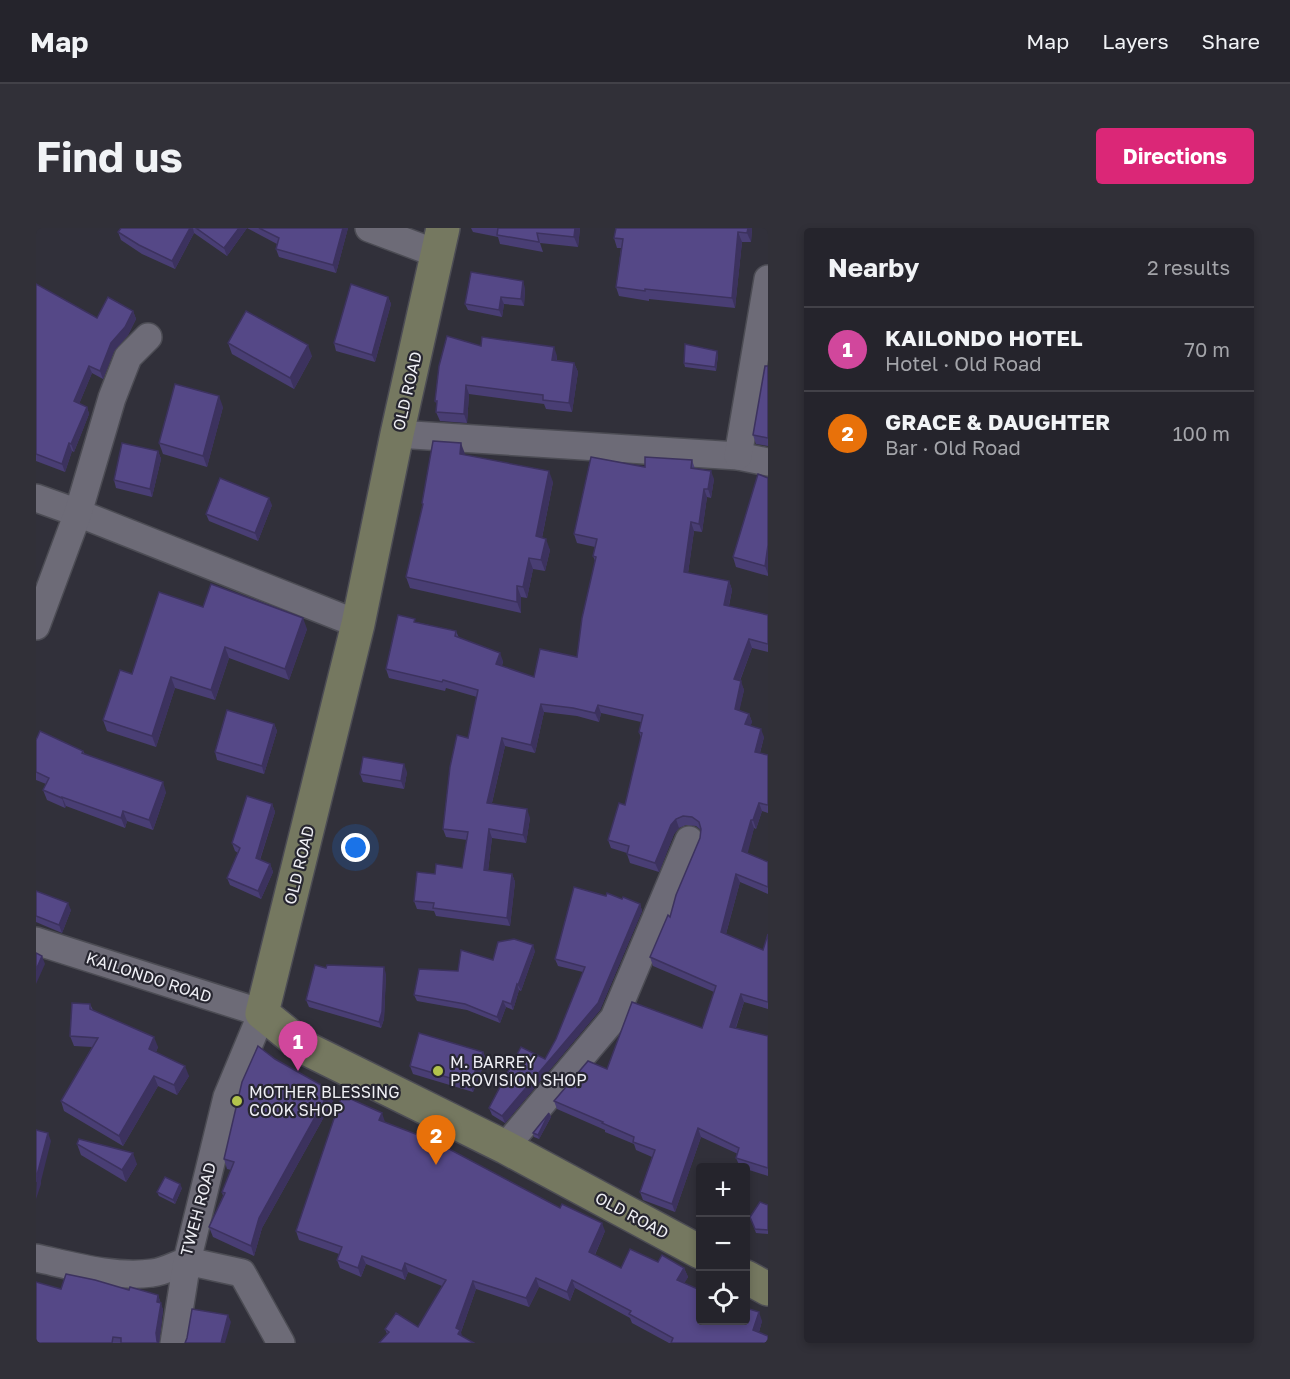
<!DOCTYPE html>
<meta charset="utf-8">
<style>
:root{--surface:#25242c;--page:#313038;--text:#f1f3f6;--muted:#a3a4a9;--line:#424148;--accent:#db2777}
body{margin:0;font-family:"Golos Text",sans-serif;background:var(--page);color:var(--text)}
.controls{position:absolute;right:18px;bottom:18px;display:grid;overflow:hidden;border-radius:6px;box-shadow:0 3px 9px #0003}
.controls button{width:54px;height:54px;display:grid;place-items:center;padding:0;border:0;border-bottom:2px solid var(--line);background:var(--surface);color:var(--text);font:30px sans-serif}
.you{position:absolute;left:320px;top:620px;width:21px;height:21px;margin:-15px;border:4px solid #fff;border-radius:50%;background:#1a73e8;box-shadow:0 0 0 9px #1a73e833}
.badge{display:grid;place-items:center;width:39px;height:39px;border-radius:50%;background:var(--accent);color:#fff;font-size:20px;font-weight:700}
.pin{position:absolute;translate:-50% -50px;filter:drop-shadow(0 2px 3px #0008)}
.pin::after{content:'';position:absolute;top:32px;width:21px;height:18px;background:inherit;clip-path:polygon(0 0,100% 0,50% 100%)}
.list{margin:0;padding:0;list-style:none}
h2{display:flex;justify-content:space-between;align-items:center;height:78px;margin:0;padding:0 24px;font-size:26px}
h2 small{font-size:20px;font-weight:400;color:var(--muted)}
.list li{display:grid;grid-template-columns:39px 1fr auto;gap:18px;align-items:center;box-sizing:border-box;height:84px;padding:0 24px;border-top:2px solid var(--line)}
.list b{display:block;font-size:22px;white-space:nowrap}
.list p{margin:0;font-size:20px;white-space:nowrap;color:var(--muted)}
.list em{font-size:20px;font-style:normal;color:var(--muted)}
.icon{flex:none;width:33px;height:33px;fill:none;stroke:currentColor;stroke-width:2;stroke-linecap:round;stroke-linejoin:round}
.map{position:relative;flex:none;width:732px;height:1115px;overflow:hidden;border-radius:6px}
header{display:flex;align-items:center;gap:36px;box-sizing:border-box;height:84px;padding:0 30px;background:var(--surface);border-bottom:2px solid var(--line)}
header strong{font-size:28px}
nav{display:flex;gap:33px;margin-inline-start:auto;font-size:21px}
.intro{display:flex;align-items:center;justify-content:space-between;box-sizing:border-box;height:144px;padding:0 36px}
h1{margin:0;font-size:42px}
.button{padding:15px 27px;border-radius:6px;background:var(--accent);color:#fff;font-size:21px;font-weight:700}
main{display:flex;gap:36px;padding:0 36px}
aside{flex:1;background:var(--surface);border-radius:6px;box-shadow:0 3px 9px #0003}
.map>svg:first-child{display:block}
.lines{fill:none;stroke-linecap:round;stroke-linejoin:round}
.street-casing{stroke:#4c4c54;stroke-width:30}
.secondary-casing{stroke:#4c4c54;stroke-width:36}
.street{stroke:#6d6b77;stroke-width:27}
.secondary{stroke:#757860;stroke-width:33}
.wall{fill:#493e74}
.shaded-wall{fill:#3c325e}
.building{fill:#554887;stroke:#3c325e;stroke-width:1.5}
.poi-dot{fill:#b2c34c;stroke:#272630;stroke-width:2}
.labels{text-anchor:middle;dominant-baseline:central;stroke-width:4.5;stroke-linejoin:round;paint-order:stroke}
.street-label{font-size:16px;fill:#efeff5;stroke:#272630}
.poi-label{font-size:16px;fill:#efeff5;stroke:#272630;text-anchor:start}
</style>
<header>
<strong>Map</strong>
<nav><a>Map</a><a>Layers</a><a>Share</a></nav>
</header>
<div class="intro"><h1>Find us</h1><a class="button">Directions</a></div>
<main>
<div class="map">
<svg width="732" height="1115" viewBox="0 0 732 1115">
<rect width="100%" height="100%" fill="#31303a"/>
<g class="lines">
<g class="street-casing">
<g id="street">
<path d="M333 0 402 26"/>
<path d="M361 206 702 228 732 234"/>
<path d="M702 228 732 51"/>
<path d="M0 270 42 285 322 396"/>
<path d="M0 398 42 285 76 170 92 129 112 109"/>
<path d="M0 713 226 785 191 869 151 1033C140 1037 127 1044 116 1045 78 1050 37 1038 0 1030"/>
<path d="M469 919 578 790 653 612"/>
<path d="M138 1115 151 1033 206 1045 245 1115"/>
</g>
</g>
<g class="secondary-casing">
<g id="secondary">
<path d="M407 0 361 206 322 396 226 785 269 820 469 919 664 1024"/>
<path d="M710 1049 732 1061"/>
</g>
</g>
<use href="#street" class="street"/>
<use href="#secondary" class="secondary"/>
</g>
<g class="wall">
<path d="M85 0H312L300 45 243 29 240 21 241 16 211 0 191 28 158 5 139 41 106 26 85 12 82 4Z"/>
<path d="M435 0H544L542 19 504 15 507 24 464 16 462 9 437 4Z"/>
<path d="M716 0 715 14H706L699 80 613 71V73L583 68 580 59 585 20H581L578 10Z"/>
<path d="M0 56 61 90 97 83 100 91 92 107 78 123 67 151 56 145 43 176 51 179 53 186 38 224 36 223 29 244 0 233Z"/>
<path d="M489 60 488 78 468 76 466 89 432 82 429 76Z"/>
<path d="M352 69 355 76 339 134 300 123 298 115Z"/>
<path d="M192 115 276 128 258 161 196 126Z"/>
<path d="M445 118 521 128V132L538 135 542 144 536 184 510 181 508 176 433 166 431 195 404 193 400 184 401 177 399 173Z"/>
<path d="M682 127 680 143 649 139 648 135Z"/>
<path d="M732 138V218L720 216 717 207Z"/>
<path d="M187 179 171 239 127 226 123 215Z"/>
<path d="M122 223 125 231 116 269 80 260 78 252Z"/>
<path d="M429 226V227L517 254 506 310 514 322 509 343 497 341 491 370 485 369V385L374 360 370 349 387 278 386 275Z"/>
<path d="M656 232 659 241 678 251 675 270 671 269 666 304 658 303 652 345 693 353 696 362 693 378 732 387V424L716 420 704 453 708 462 703 482 713 486 716 494 714 498 728 509 724 525 732 527V585L726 583 720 601 718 600 711 625 732 634V666L704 654 690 706 727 722 732 706V781L708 774 700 800 732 808V948L710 941V939H704L700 930 702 926 665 909 639 984 607 972 604 964 616 929 600 922 598 916 569 904V902L521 881 518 873 571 841 666 800 678 764 617 738 614 729 634 689 664 610 665 602 660 598 650 597 643 600 638 606 623 644 594 635 591 626V625L575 620 572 612 589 577 605 510 603 504 605 494 565 485 563 494 541 488 508 484 499 525 469 518 456 575 494 590 490 615 456 610 452 643 476 646 479 654 474 698 400 688 398 683 381 681 378 673 399 646 426 640 431 612 410 609 407 601 432 510 441 469 410 460 409 463 353 450 350 441 380 394 420 403 423 410 467 433 466 438 498 449 541 429 559 333 557 328 559 319 541 315 538 306 609 239Z"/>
<path d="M732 250V348L700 339 697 329Z"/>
<path d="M236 277 222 313 173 293 170 286Z"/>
<path d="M167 379 271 401 253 452 193 430 179 472 139 460 120 519 71 503 67 492 96 446Z"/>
<path d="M238 496 241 503 228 546 181 532 179 524Z"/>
<path d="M0 512 47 523 49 526 130 564 117 602 91 593 89 600 30 578 29 580 11 572 7 562 10 556 0 552Z"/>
<path d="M371 544 368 561 327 554 324 546Z"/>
<path d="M236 576 239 584 224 632 234 636 237 644 225 671 194 657 191 650 202 625 199 623 196 615Z"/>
<path d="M0 663 35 682 26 705 0 694Z"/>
<path d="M570 668 586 671 604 676 606 683 564 782 469 895 456 887 453 880 509 831 520 811 547 744 522 738 519 731Z"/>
<path d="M499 723 485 763 483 762 477 782 470 779 464 795 431 782 381 773 378 767 422 743 457 732Z"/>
<path d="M290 740 350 746 348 791 345 800 273 779 270 772Z"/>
<path d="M54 776 57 782 122 819 120 824 153 848 141 867 122 858 87 918 28 883 25 873 56 819 38 818 34 808Z"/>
<path d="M447 824 450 831 437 864 377 846 374 838Z"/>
<path d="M239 831 298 871 226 1000 218 1028 177 1009 173 999 187 968 186 964 195 942 191 941 188 931Z"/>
<path d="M513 885 515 889 503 911 498 909 497 905Z"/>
<path d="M349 894 569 1003 559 1027 585 1040 622 1034 648 1040 652 1049 648 1055 664 1092 710 1074 712 1081 726 1093 723 1104 732 1115H633L596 1095 594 1090 539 1060 534 1073 503 1059 493 1079 440 1061 425 1104 351 1106 349 1101 382 1099 406 1058 372 1044 369 1052 330 1036 325 1049 304 1040 301 1032 303 1026 263 1012 260 1003Z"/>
<path d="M41 916 101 936 90 954 45 927Z"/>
<path d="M146 960 139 976 123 968 121 964Z"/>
<path d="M732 977V1006L720 1005 714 989Z"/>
<path d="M25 1061 93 1062 122 1067 127 1082 123 1115H0Z"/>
</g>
<g class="shaded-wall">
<path d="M154 0H157L158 5 139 41 136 33Z"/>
<path d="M203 0H211L191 28 188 20Z"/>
<path d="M307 0H312L300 45 297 37Z"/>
<path d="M539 0H544L542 19 538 9Z"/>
<path d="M712 0H716L715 14 711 5Z"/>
<path d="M702 4 706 14 699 80 696 70Z"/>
<path d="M487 53 489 60 488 78 485 71Z"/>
<path d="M352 69 355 76 339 134 336 127Z"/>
<path d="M465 69 468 76 466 89 463 82Z"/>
<path d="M97 83 100 91 92 107 78 123 67 151 64 143 75 115Z"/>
<path d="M272 117 276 128 258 161 254 150Z"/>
<path d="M518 119 521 128 520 141 516 132Z"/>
<path d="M681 123 682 127 680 143 679 139Z"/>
<path d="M538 135 542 144 536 184 533 175Z"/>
<path d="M53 138 56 145 41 181 38 173Z"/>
<path d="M430 157 433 166 431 195 428 186Z"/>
<path d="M183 168 187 179 171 239 167 228Z"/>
<path d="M51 179 53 186 38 224 35 216Z"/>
<path d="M33 215 36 223 29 244 26 236Z"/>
<path d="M425 215 429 226 428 237 424 226Z"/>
<path d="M122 223 125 231 116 269 114 261Z"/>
<path d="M513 243 517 254 504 319 500 308Z"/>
<path d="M675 243 678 251 675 270 672 261Z"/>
<path d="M668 261 671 269 666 304 663 296Z"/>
<path d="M233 270 236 277 222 313 219 305Z"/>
<path d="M655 294 658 303 651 352 648 344Z"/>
<path d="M510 311 514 322 509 343 505 332Z"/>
<path d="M732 317V346L729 338Z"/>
<path d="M493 330 497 341 491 370 487 359Z"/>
<path d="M693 353 696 362 691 385 688 377Z"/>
<path d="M481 358 485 369V385L481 374Z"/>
<path d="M267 390 271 401 253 452 249 441Z"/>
<path d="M713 411 716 420 701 460 698 451Z"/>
<path d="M189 419 193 430 179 472 175 462Z"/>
<path d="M464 425 467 433 463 445 460 436Z"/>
<path d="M135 449 139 460 120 519 116 508Z"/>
<path d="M705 453 708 462 702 489 699 481Z"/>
<path d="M505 476 508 484 499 525 495 517Z"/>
<path d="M562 477 565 485 563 494 559 485Z"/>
<path d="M713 486 716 494 712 505 709 496Z"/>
<path d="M238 496 241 503 228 546 226 538Z"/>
<path d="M725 501 728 509 722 532 719 524Z"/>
<path d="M466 510 469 518 454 583 451 575Z"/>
<path d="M368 536 371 544 368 561 365 553Z"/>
<path d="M127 554 130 564 117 602 113 592Z"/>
<path d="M26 569 30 578 29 580 26 570Z"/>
<path d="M723 575 726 583 720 601 717 592Z"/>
<path d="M236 576 239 584 222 637 220 630Z"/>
<path d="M491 581 494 590 490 615 487 607Z"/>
<path d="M87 583 91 593 89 600 85 590Z"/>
<path d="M640 591 643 600 638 606 623 644 619 635 635 597Z"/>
<path d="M715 592 718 600 710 632 706 623Z"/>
<path d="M453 601 456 610 451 651 448 642Z"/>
<path d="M234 636 237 644 225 671 222 663Z"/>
<path d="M476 646 479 654 474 698 471 690Z"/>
<path d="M700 646 704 654 688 713 685 704Z"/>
<path d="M32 675 35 682 26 705 23 697Z"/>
<path d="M604 676 606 683 564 782 469 895 466 888 562 775Z"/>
<path d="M497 717 499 723 485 763 482 757Z"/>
<path d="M6 728 9 736 0 756V742Z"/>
<path d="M348 739 350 746 348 791 345 800 343 794Z"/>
<path d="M481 756 483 762 477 782 475 776Z"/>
<path d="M705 766 708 774 697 807 694 799Z"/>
<path d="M467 773 470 779 464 795 461 789Z"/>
<path d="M118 809 122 819 117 831 113 821Z"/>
<path d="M447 824 450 831 437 864 434 856Z"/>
<path d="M149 838 153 848 141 867 138 857Z"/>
<path d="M118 848 122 858 87 918 83 908Z"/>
<path d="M294 862 298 871 226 1000 218 1028 215 1018 223 990Z"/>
<path d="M346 885 349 894 343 892Z"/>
<path d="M513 885 515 889 503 911 502 907Z"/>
<path d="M662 900 665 909 639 984 636 976Z"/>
<path d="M12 905 15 913 5 953V956L0 971 1 947Z"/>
<path d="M97 925 101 936 90 954 86 942Z"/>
<path d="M144 956 146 960 139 976 137 972Z"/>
<path d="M566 995 569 1003 556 1033 553 1024Z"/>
<path d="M326 1028 330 1036 325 1049 322 1040Z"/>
<path d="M369 1035 372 1044 369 1052 366 1043Z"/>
<path d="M648 1040 652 1049 645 1061 641 1052Z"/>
<path d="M500 1050 503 1059 493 1079 490 1070Z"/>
<path d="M536 1052 539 1060 534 1073 531 1064Z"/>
<path d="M437 1053 440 1061 425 1104 427 1111 425 1115 420 1100Z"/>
<path d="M122 1067 127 1082 123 1115H121L120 1105 121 1074Z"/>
<path d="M723 1084 726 1093 721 1111 717 1102Z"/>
<path d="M192 1087 195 1094 189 1115H185Z"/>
</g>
<g class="building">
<path d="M85 0H154L136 33 103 17 82 4Z"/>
<path d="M160 0H203L188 20Z"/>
<path d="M223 0H307L297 37 240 21 243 10Z"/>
<path d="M462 0H539L538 9 501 5 503 14 461 7Z"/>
<path d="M580 0H712L711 5 702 4 696 70 609 61V63L580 59 587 11 578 10Z"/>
<path d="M435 44 487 53 485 71 465 69 463 82 429 76Z"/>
<path d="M0 56 61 90 72 69 97 83 89 99 75 115 64 143 53 138 38 173 51 179 35 216 33 215 26 236 0 226Z"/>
<path d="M315 56 352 69 336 127 298 115Z"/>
<path d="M210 83 272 117 254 150 192 115Z"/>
<path d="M411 108 445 118 446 109 518 119 516 132 538 135 533 175 507 172V167L430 157 428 186 400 184 401 173H399L403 138Z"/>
<path d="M649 116 681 123 679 139 648 135Z"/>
<path d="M729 138H732V210L717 207Z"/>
<path d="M139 156 183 168 167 228 123 215Z"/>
<path d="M397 213 425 215 424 226 513 243 500 308 510 311 505 332 493 330 487 359 481 358V374L370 349 387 276 386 275Z"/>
<path d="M86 215 122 223 114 261 78 252Z"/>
<path d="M555 229 609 239V229L656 232 655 240 675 243 672 261H668L663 296 655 294 648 344 693 353 688 377 732 387V416L713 411 698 451 705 453 699 481 713 486 709 496 725 501 719 524 732 527V577L723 575 717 592H715L706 623 732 634V659L700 646 685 704 727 722 732 706V774L705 766 694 799 732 808V940L700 930 703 920 662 900 636 976 604 964 619 922 597 914 598 909 566 895 567 894 518 873 552 833 571 841 596 774 666 800 680 758 614 729 632 687 634 689 640 667 664 610 665 601 663 594 656 589 647 588 640 591 635 597 619 635 591 626 593 618 572 612 583 575 589 577 606 505 603 504 607 487 562 477 559 485 537 480 505 476 495 517 466 510 451 575 491 581 487 607 453 601 448 642 476 646 471 690 397 680 398 675 378 673 381 644 399 646 400 636 426 640 432 604 407 601 414 539 421 507 432 510 442 462 407 452 406 454 350 441 362 387 379 391 378 394 420 403 419 408 464 425 460 436 498 449 504 421 541 429 546 390 560 329 557 328 561 311 538 306Z"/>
<path d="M722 246 732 250V317L729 338 697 329Z"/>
<path d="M184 250 233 270 219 305 170 286Z"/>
<path d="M175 356 267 390 249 441 189 419 175 462 135 449 116 508 67 492 84 442 96 446 123 364 167 379Z"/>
<path d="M191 482 238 496 226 538 179 524Z"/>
<path d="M4 503 47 523 46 525 127 554 113 592 87 583 85 590 26 569V570L7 562 13 550 0 544V512Z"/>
<path d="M327 529 368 536 365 553 324 546Z"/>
<path d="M211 568 236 576 220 630 234 636 222 663 191 650 204 620 196 615Z"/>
<path d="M538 659 570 668 571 665 586 671 587 669 604 676 562 775 466 888 453 880 485 819 509 831 520 811 549 739 519 731Z"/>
<path d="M0 663 32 675 23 697 0 688Z"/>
<path d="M478 711 497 717 482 757 481 756 475 776 467 773 461 789 429 776 378 767 383 741 422 743 425 722 457 732 462 714Z"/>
<path d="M0 725 6 728 0 742Z"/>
<path d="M279 737 290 740 291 737 348 739 346 784 343 794 270 772Z"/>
<path d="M36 775 54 776V781L118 809 113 821 149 838 138 857 118 848 83 908 25 873 62 810 34 808Z"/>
<path d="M383 805 447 824 434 856 374 838Z"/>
<path d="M222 818 239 831 294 862 223 990 215 1018 173 999 189 965 186 964 198 934 188 931 206 854Z"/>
<path d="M306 867 346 885 343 892 398 913 524 980 526 976 566 995 553 1024 585 1040 594 1021 622 1034 626 1027 648 1040 641 1052 664 1062V1092H710V1080L723 1084 717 1102 732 1108V1115H635L637 1110 593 1086 595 1083 536 1052 531 1064 500 1050 490 1070 437 1053 420 1100 424 1102 422 1106 438 1115H343L353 1104 349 1101 360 1085 382 1099 410 1052 369 1035 366 1043 326 1028 322 1040 301 1032 306 1019 260 1003Z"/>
<path d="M513 885 502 907 497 905Z"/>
<path d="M0 902 12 905 1 947H2L0 954Z"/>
<path d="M43 911 97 925 86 942 41 916Z"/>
<path d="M129 949 144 956 137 972 121 964Z"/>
<path d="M724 974 732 977V1002L719 1001 714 989Z"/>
<path d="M30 1046 59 1052 93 1062 94 1059 122 1067 121 1074 125 1075 120 1105 121 1113 122 1115H85V1110L77 1109 76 1115H0V1054L25 1061Z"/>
<path d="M156 1081 192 1087 185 1115H149L151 1110Z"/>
</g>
<g class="poi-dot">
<circle cx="402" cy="843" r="6"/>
<circle cx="201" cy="873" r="6"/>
</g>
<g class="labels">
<g class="street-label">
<text transform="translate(371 163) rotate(-77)">OLD ROAD</text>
<text transform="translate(263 637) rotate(-76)">OLD ROAD</text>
<text transform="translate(113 749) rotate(18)">KAILONDO ROAD</text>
<text transform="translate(162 981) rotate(-75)">TWEH ROAD</text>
<text transform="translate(596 987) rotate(28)">OLD ROAD</text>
</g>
<g class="poi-label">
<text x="414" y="834">M. BARREY<tspan x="414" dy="18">PROVISION SHOP</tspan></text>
<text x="213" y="864">MOTHER BLESSING<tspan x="213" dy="18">COOK SHOP</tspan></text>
</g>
</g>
</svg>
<div class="controls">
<button>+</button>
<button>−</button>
<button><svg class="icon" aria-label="locate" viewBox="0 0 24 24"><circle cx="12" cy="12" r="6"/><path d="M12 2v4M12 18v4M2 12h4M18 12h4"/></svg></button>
</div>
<div class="you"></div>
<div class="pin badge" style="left:262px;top:843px;background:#d1479c">1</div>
<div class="pin badge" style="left:400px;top:937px;background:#e8710a">2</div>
</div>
<aside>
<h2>Nearby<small>2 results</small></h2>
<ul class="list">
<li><span class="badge" style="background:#d1479c">1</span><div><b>KAILONDO HOTEL</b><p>Hotel · Old Road</p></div><em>70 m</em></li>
<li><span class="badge" style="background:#e8710a">2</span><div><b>GRACE &amp; DAUGHTER</b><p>Bar · Old Road</p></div><em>100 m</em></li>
</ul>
</aside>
</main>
